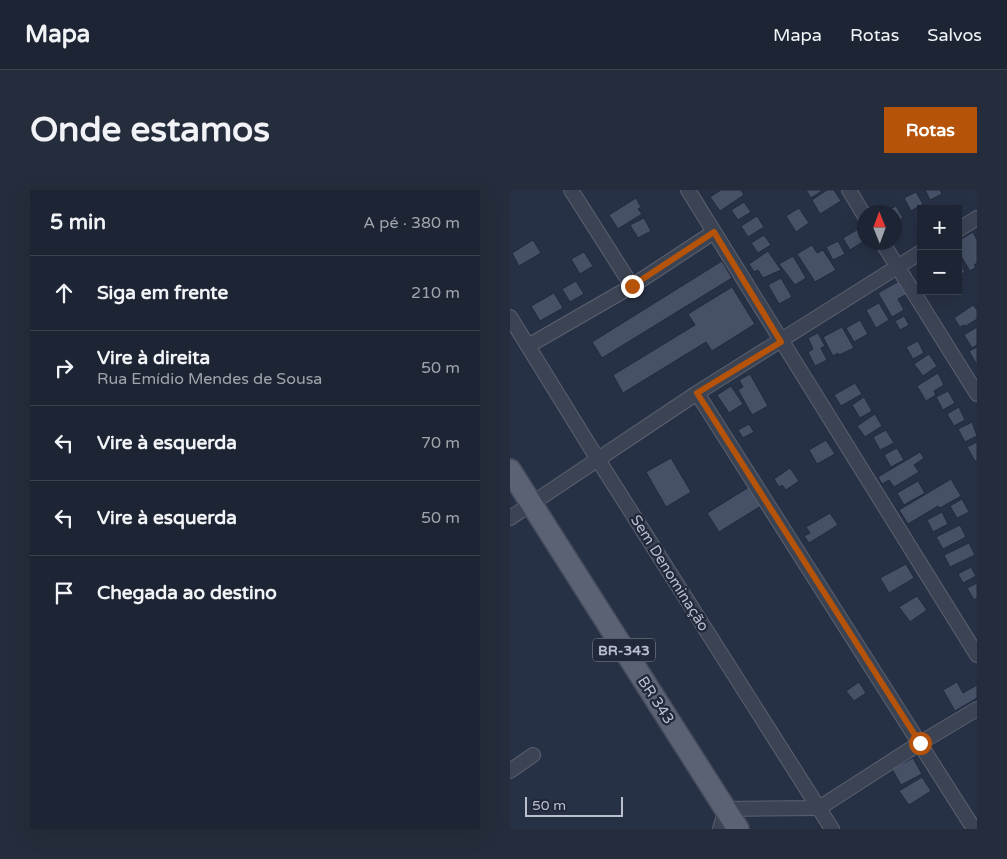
<!DOCTYPE html>
<html lang="pt">
<meta charset="utf-8">
<style>
:root{--surface:#1d2534;--page:#252d3c;--text:#f1f3f6;--muted:#a0a5ac;--line:#3b424f;--accent:#b45309}
body{margin:0;font-family:"Varela Round",sans-serif;background:var(--page);color:var(--text)}
.controls{position:absolute;right:15px;top:15px;display:grid;overflow:hidden;border-radius:0px;box-shadow:0 5px 20px #0002}
.controls button{width:45px;height:45px;display:grid;place-items:center;padding:0;border:0;border-bottom:1px solid var(--line);background:var(--surface);color:var(--text);font:25px sans-serif}
.compass{position:absolute;left:347px;top:15px;width:45px;height:45px;border-radius:50%;background:var(--surface);box-shadow:0 5px 20px #0002;rotate:359deg}
.scale{position:absolute;left:15px;bottom:12px;width:98px;box-sizing:border-box;padding-left:5px;border:2px solid #b9bfcd;border-top:0;font-size:14px;line-height:18px;white-space:nowrap;color:#b9bfcd;-webkit-text-stroke:4px #20283a;paint-order:stroke}
.stop{position:absolute;width:15px;height:15px;margin:-11px;border:4px solid #b45309;border-radius:50%;background:#fff}
.stop.end{background:#b45309;border-color:#fff;box-shadow:0 1px 5px #0008}
.list{margin:0;padding:0;list-style:none}
h2{display:flex;justify-content:space-between;align-items:center;height:65px;margin:0;padding:0 20px;font-size:21px}
h2 small{font-size:16px;font-weight:400;color:var(--muted)}
.list li{display:grid;grid-template-columns:32px 1fr auto;gap:15px;align-items:center;box-sizing:border-box;height:75px;padding:0 20px;border-top:1px solid var(--line)}
.list b{display:block;font-size:19px;white-space:nowrap}
.list p{margin:0;font-size:16px;white-space:nowrap;color:var(--muted)}
.list em{font-size:16px;font-style:normal;color:var(--muted)}
.icon{flex:none;width:28px;height:28px;fill:none;stroke:currentColor;stroke-width:2;stroke-linecap:round;stroke-linejoin:round}
.map{position:relative;flex:none;width:467px;height:639px;overflow:hidden;border-radius:0px}
header{display:flex;align-items:center;gap:30px;box-sizing:border-box;height:70px;padding:0 25px;background:var(--surface);border-bottom:1px solid var(--line)}
header strong{font-size:24px}
nav{display:flex;gap:28px;margin-inline-start:auto;font-size:18px}
.intro{display:flex;align-items:center;justify-content:space-between;box-sizing:border-box;height:120px;padding:0 30px}
h1{margin:0;font-size:35px}
.button{padding:12px 22px;border-radius:0px;background:var(--accent);color:#fff;font-size:18px;font-weight:700}
main{display:flex;gap:30px;padding:0 30px}
aside{flex:1;background:var(--surface);border-radius:0px;box-shadow:0 5px 20px #0002}
.map>svg:first-child{display:block}
.building{fill:#465167;stroke:#222a3c}
.lines{fill:none;stroke-linecap:round;stroke-linejoin:round}
.street-casing{stroke:#5a6171;stroke-width:16}
.primary-casing{stroke:#454c5d;stroke-width:24}
.street{stroke:#3c4454;stroke-width:14}
.primary{stroke:#5a6274;stroke-width:21}
.route{stroke:#b45309;stroke-width:6}
.labels{text-anchor:middle;dominant-baseline:central;stroke-width:4.5;stroke-linejoin:round;paint-order:stroke}
.shield{fill:#20283a;stroke:#8b92a1;stroke-width:1}
.shield-label{font-size:14px;font-weight:bold;fill:#b9bfcd}
.street-label{font-size:15px;fill:#b9bfcd;stroke:#20283a}
</style>
<header>
<strong>Mapa</strong>
<nav><a>Mapa</a><a>Rotas</a><a>Salvos</a></nav>
</header>
<div class="intro"><h1>Onde estamos</h1><a class="button">Rotas</a></div>
<main>
<aside>
<h2>5 min<small>A pé · 380 m</small></h2>
<ul class="list">
<li><svg class="icon" aria-label="ahead" viewBox="0 0 24 24"><path d="M12 20V5M6 11l6-6 6 6"/></svg><div><b>Siga em frente</b></div><em>210 m</em></li>
<li><svg class="icon" aria-label="right" viewBox="0 0 24 24"><path d="M7 20v-9h11M14 6l5 5-5 5"/></svg><div><b>Vire à direita</b><p>Rua Emídio Mendes de Sousa</p></div><em>50 m</em></li>
<li><svg class="icon" aria-label="left" viewBox="0 0 24 24"><path d="M17 20v-9H6M10 6l-5 5 5 5"/></svg><div><b>Vire à esquerda</b></div><em>70 m</em></li>
<li><svg class="icon" aria-label="left" viewBox="0 0 24 24"><path d="M17 20v-9H6M10 6l-5 5 5 5"/></svg><div><b>Vire à esquerda</b></div><em>50 m</em></li>
<li><svg class="icon" aria-label="arrive" viewBox="0 0 24 24"><path d="M6 21V4h12l-3 4 3 4H6"/></svg><div><b>Chegada ao destino</b></div></li>
</ul>
</aside>
<div class="map">
<svg width="467" height="639" viewBox="0 0 467 639">
<rect width="100%" height="100%" fill="#273145"/>
<g class="building">
<path d="M211 0H231L234 5 210 21 200 7Z"/>
<path d="M296 0H313L301 8Z"/>
<path d="M317 0H324L331 11 310 24 302 10Z"/>
<path d="M415 0H430L432 4 420 10Z"/>
<path d="M406 2 413 14 401 21 394 8Z"/>
<path d="M126 8 131 17 128 19 132 24 108 39 99 25Z"/>
<path d="M234 12 241 22 228 30 221 20Z"/>
<path d="M386 16 393 28 384 33V22H374Z"/>
<path d="M289 18 299 33 286 42 276 26Z"/>
<path d="M247 26 254 37 238 47 231 36Z"/>
<path d="M134 28 141 41 128 48 120 35Z"/>
<path d="M350 38 354 51 340 60 333 48Z"/>
<path d="M463 42 467 50V73L464 75 466 77 460 81 448 61V51Z"/>
<path d="M254 45 261 55 248 63 241 53Z"/>
<path d="M23 50 31 63 9 76 2 63Z"/>
<path d="M328 51 335 64 323 70 316 57Z"/>
<path d="M302 55 307 63 313 60 326 80 305 92 287 64Z"/>
<path d="M258 61 271 80 253 88 248 80 244 82 239 74Z"/>
<path d="M448 61 453 70 449 72 455 82 448 86Z"/>
<path d="M74 62 83 76 70 84 61 69Z"/>
<path d="M283 66 296 88 285 95 269 74Z"/>
<path d="M212 71 222 88 92 168 82 152Z"/>
<path d="M271 88 282 107 269 114 258 95Z"/>
<path d="M66 91 74 104 60 112 52 99Z"/>
<path d="M389 91 397 104 388 109 394 120 382 127 368 103Z"/>
<path d="M222 97 245 134 202 161 196 152 113 203 103 185 185 135 178 124Z"/>
<path d="M44 103 53 118 30 131 21 116Z"/>
<path d="M369 113 379 130 366 138 356 120Z"/>
<path d="M463 115 467 120V129L456 136 454 135 450 137 444 128Z"/>
<path d="M394 126 399 135 390 140 385 131Z"/>
<path d="M350 130 358 144 344 152 336 138Z"/>
<path d="M332 137 344 158 329 165 328 163 323 166 313 147Z"/>
<path d="M467 137V155L462 158 454 145Z"/>
<path d="M308 143 315 156 311 158 317 170 305 176 298 162 303 159 298 148Z"/>
<path d="M408 151 414 163 403 169 396 157Z"/>
<path d="M467 157V175L459 161Z"/>
<path d="M419 164 427 176 413 186 404 174Z"/>
<path d="M428 183 434 195 424 201 426 205 416 211 407 196Z"/>
<path d="M240 184 258 216 242 225 228 200 233 197 229 190Z"/>
<path d="M345 193 352 204 331 216 324 205Z"/>
<path d="M221 196 233 214 219 223 207 205Z"/>
<path d="M438 201 445 213 433 220 426 207Z"/>
<path d="M354 207 362 221 350 228 342 215Z"/>
<path d="M449 217 455 230 444 236 437 224Z"/>
<path d="M365 224 372 236 355 247 347 236Z"/>
<path d="M462 232 467 246 455 252 448 239Z"/>
<path d="M239 234 244 242 233 248 228 240Z"/>
<path d="M376 240 384 253 370 260 363 247Z"/>
<path d="M316 250 325 264 307 274 299 260Z"/>
<path d="M467 252V270L465 271 457 257Z"/>
<path d="M387 258 394 270 381 277 374 265Z"/>
<path d="M410 262 414 268 404 275 409 282 384 297 379 290 372 294 368 287Z"/>
<path d="M161 268 181 302 156 317 136 282Z"/>
<path d="M280 278 289 291 276 300 272 295 269 297 264 289Z"/>
<path d="M441 289 451 306 430 318 428 316 398 334 389 320Z"/>
<path d="M408 291 415 303 394 315 387 303Z"/>
<path d="M239 297 251 316 209 342 197 323Z"/>
<path d="M452 309 459 322 447 328 440 316Z"/>
<path d="M432 322 438 334 423 342 417 330Z"/>
<path d="M320 323 328 335 299 353 294 346 300 343 296 337Z"/>
<path d="M450 335 456 347 433 359 426 347Z"/>
<path d="M459 353 465 365 440 377 434 365Z"/>
<path d="M396 374 404 388 379 403 370 388Z"/>
<path d="M461 377 466 386 453 393 448 384Z"/>
<path d="M467 393V408L464 410 457 398Z"/>
<path d="M407 406 417 420 400 432 389 417Z"/>
<path d="M349 492 356 503 344 511 336 501Z"/>
<path d="M447 492 453 503 467 495V508L445 521 433 500Z"/>
<path d="M403 568 412 584 391 595 382 579Z"/>
<path d="M412 587 421 601 399 615 389 601Z"/>
</g>
<g class="lines">
<g class="street-casing">
<g id="street">
<path d="M61 0 122 96"/>
<path d="M178 0 467 465"/>
<path d="M339 0 354 25"/>
<path d="M448 40 467 28"/>
<path d="M372 52 467 204"/>
<path d="M0 127 87 268 322 639"/>
<path d="M18 156 122 96 204 42"/>
<path d="M187 203 464 639"/>
<path d="M0 328 187 203 411 62"/>
<path d="M0 581 23 565"/>
<path d="M210 639 216 619 309 618 410 553 467 519"/>
</g>
</g>
<g class="primary-casing">
<path id="primary" d="M0 280 228 639"/>
</g>
<use href="#street" class="street"/>
<use href="#primary" class="primary"/>
</g>
<g class="lines">
<path class="route" d="M122 96 204 42 271 152 187 203 410 553"/>
</g>
<g class="labels">
<rect class="shield" x="83" y="448.5" width="62" height="23" rx="4"/>
<g class="shield-label">
<text x="114" y="460">BR-343</text>
</g>
<g class="street-label">
<text transform="translate(160 383) rotate(58)">Sem Denominação</text>
<text transform="translate(146 510) rotate(57)">BR 343</text>
</g>
</g>
</svg>
<div class="controls">
<button>+</button>
<button>−</button>
</div>
<svg class="compass" viewBox="-18 -18 36 36"><path d="M0-13l5 13h-10z" fill="#e53935"/><path d="M0 13l5-13h-10z" fill="#a0a5ac"/></svg>
<div class="scale">50 m</div>
<div class="stop" style="left:410px;top:553px"></div>
<div class="stop end" style="left:122px;top:96px"></div>
</div>
</main>
